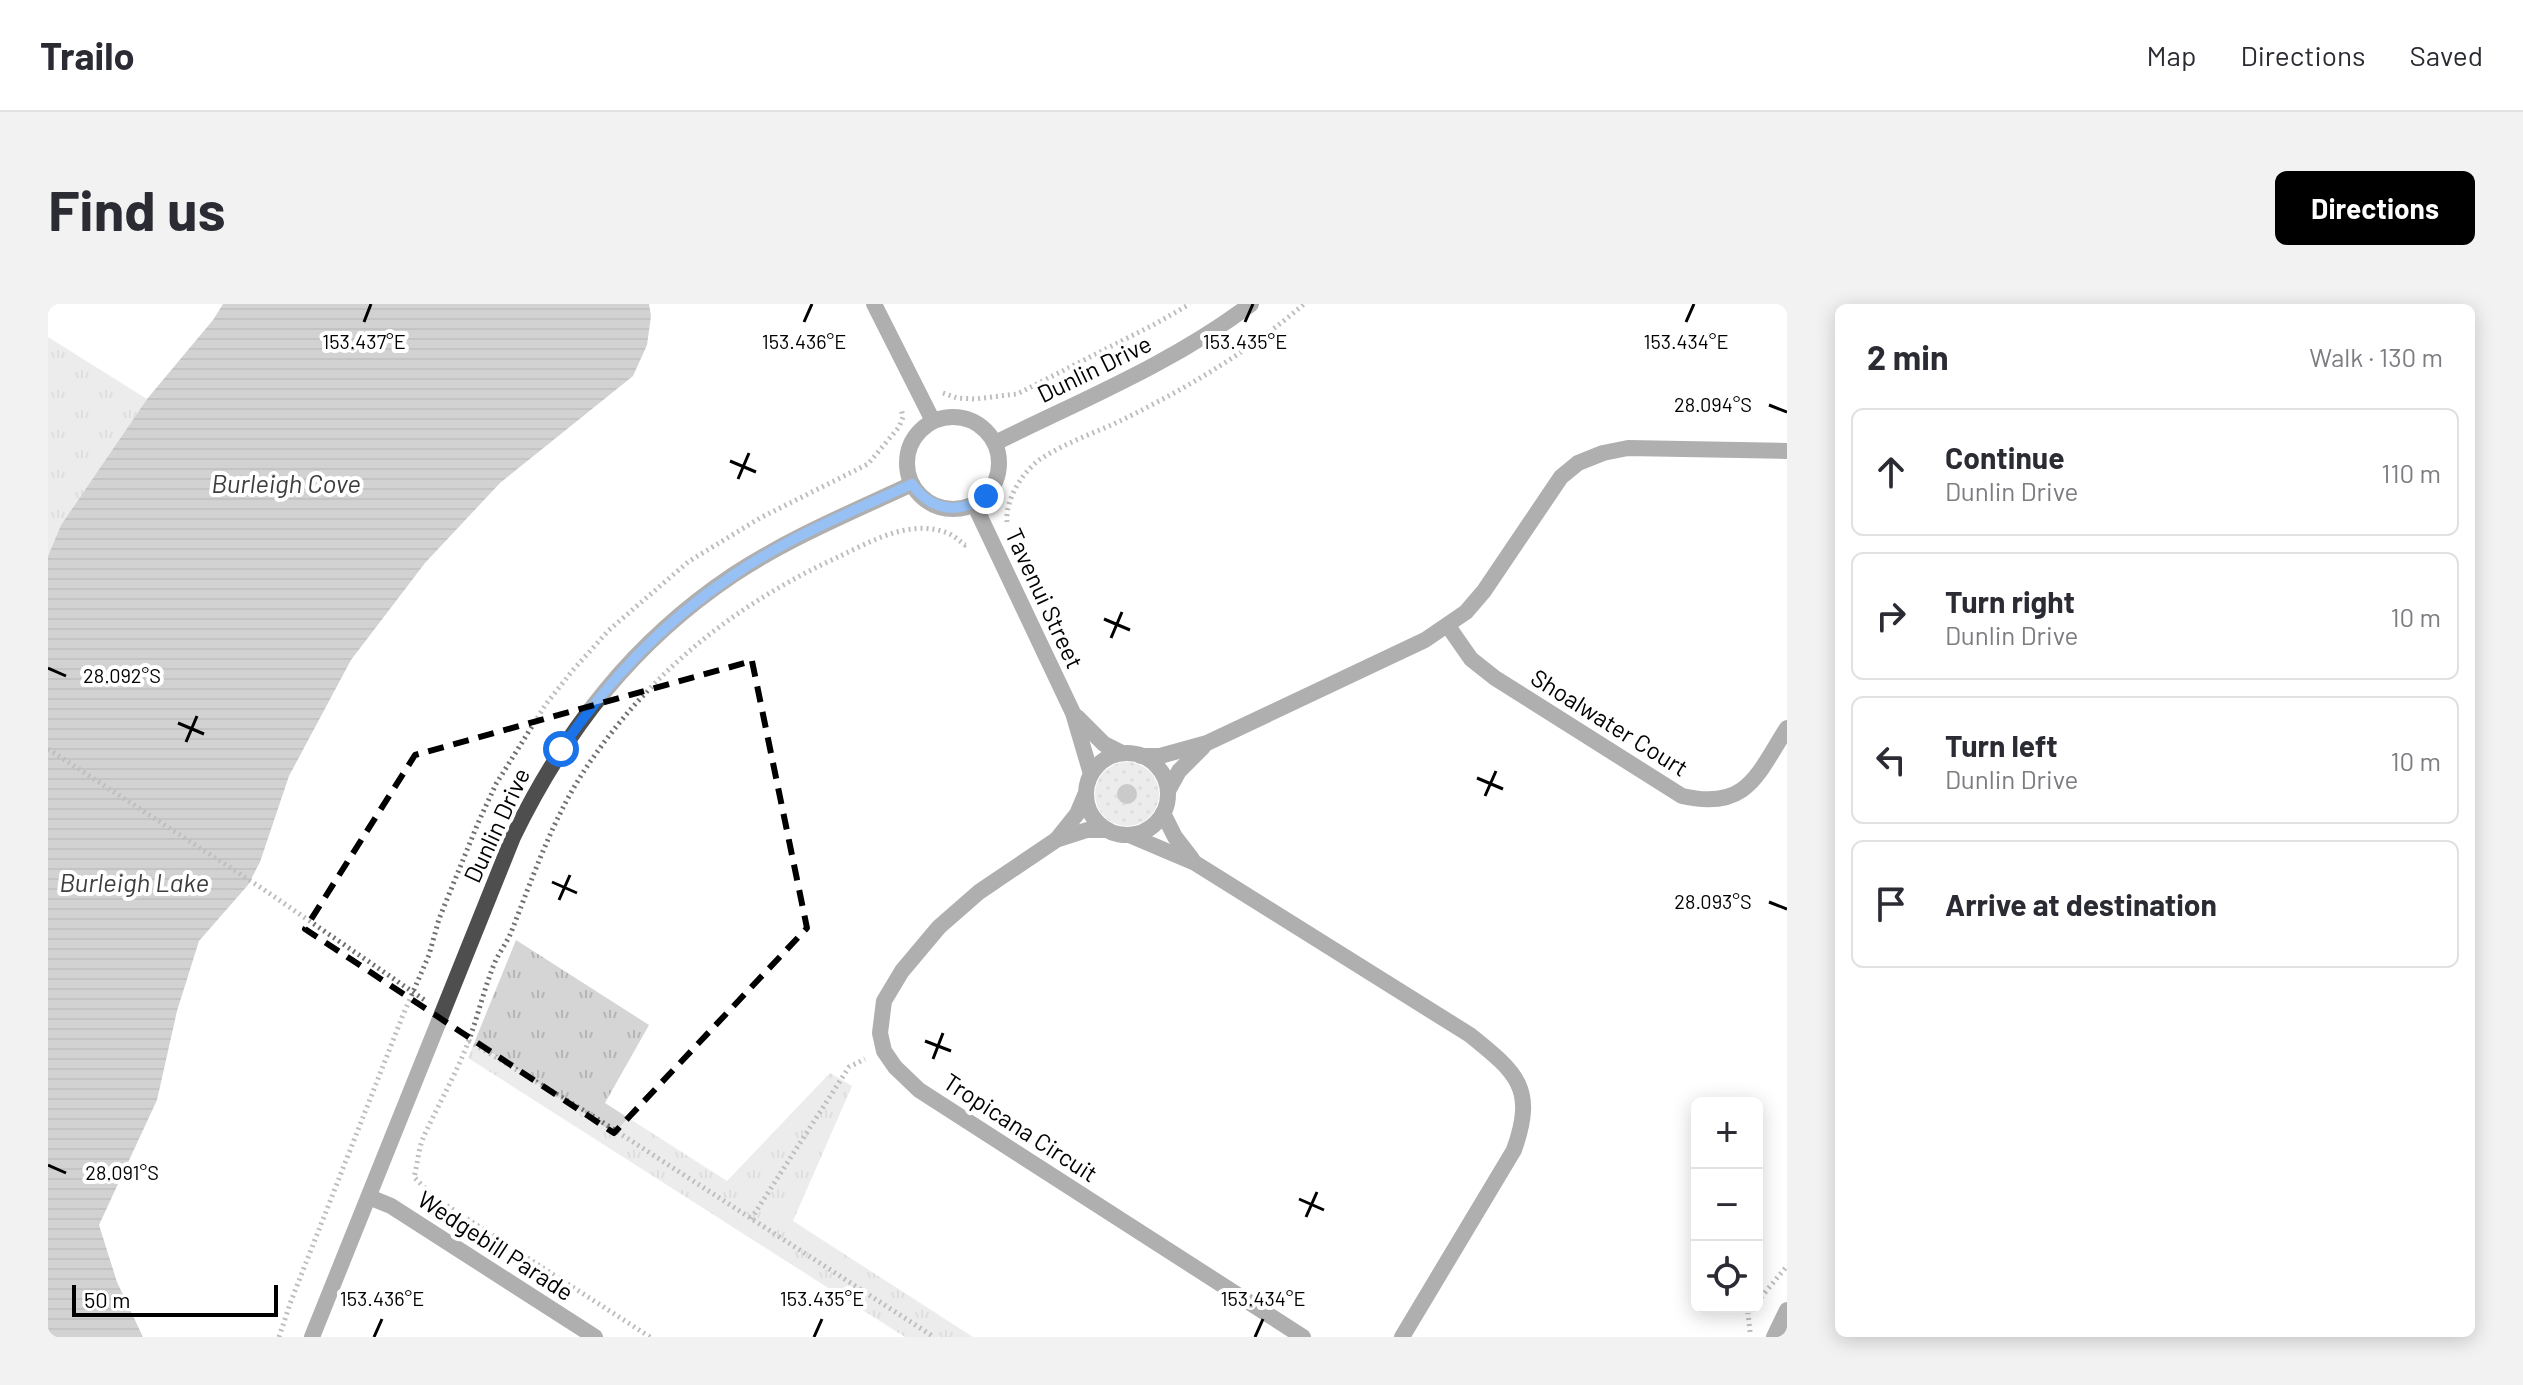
<!DOCTYPE html>
<meta charset="utf-8">
<style>
:root{--surface:#fff;--page:#f2f2f3;--text:#2b2b33;--muted:#7c7c81;--line:#e1e1e2;--accent:#000}
body{margin:0;font-family:Barlow,sans-serif;background:var(--page);color:var(--text)}
.controls{position:absolute;right:24px;bottom:24px;display:grid;overflow:hidden;border-radius:12px;box-shadow:0 4px 20px #0003}
.controls button{width:72px;height:72px;display:grid;place-items:center;padding:0;border:0;border-bottom:2px solid var(--line);background:var(--surface);color:var(--text);font:40px sans-serif}
.scale{position:absolute;left:24px;bottom:20px;width:206px;box-sizing:border-box;padding-left:8px;border:4px solid #000;border-top:0;font-size:22px;line-height:28px;white-space:nowrap;color:#000;-webkit-text-stroke:6px #fff;paint-order:stroke}
.stop{position:absolute;width:24px;height:24px;margin:-18px;border:6px solid #1a73e8;border-radius:50%;background:#fff}
.stop.end{background:#1a73e8;border-color:#fff;box-shadow:0 2px 8px #0008}
.list{margin:0;padding:0;list-style:none}
h2{display:flex;justify-content:space-between;align-items:center;height:104px;margin:0;padding:0 32px;font-size:34px}
h2 small{font-size:26px;font-weight:400;color:var(--muted)}
.list li{display:grid;grid-template-columns:52px 1fr auto;gap:24px;align-items:center;box-sizing:border-box;height:128px;margin:0 16px 16px;padding:0 16px;border:2px solid var(--line);border-radius:12px}
.list b{display:block;font-size:30px;white-space:nowrap}
.list p{margin:0;font-size:26px;white-space:nowrap;color:var(--muted)}
.list em{font-size:26px;font-style:normal;color:var(--muted)}
.icon{flex:none;width:44px;height:44px;fill:none;stroke:currentColor;stroke-width:2;stroke-linecap:round;stroke-linejoin:round}
.map{position:relative;flex:none;width:1739px;height:1033px;overflow:hidden;border-radius:12px}
header{display:flex;align-items:center;gap:48px;box-sizing:border-box;height:112px;padding:0 40px;background:var(--surface);border-bottom:2px solid var(--line)}
header strong{font-size:38px}
nav{display:flex;gap:44px;margin-inline-start:auto;font-size:28px}
.intro{display:flex;align-items:center;justify-content:space-between;box-sizing:border-box;height:192px;padding:0 48px}
h1{margin:0;font-size:56px}
.button{padding:20px 36px;border-radius:12px;background:var(--accent);color:#fff;font-size:28px;font-weight:700}
main{display:flex;gap:48px;padding:0 48px}
aside{flex:1;background:var(--surface);border-radius:12px;box-shadow:0 4px 20px #0003}
.map>svg:first-child{display:block}
.grass{fill:url(#grass-dots)}
.park{fill:url(#park-tufts)}
.water{fill:url(#water-rules)}
.lines{fill:none;stroke-linecap:round;stroke-linejoin:round}
.path{stroke:#707070;stroke-width:5;stroke-dasharray:2 4;stroke-linecap:butt}
.minor{stroke:#4e4e4e;stroke-width:16}
.tertiary{stroke:#4e4e4e;stroke-width:16}
.tree{fill:#8b8b8b}
.route{stroke:#1a73e8;stroke-width:10}
.marked{fill:none;stroke:#000;stroke-width:6;stroke-dasharray:16 10;stroke-linejoin:round}
.ticks{fill:none;stroke:#000;stroke-width:3}
.labels{text-anchor:middle;dominant-baseline:central;stroke-width:8;stroke-linejoin:round;paint-order:stroke}
.street-label{font-size:24px;fill:#000;stroke:#fff}
.water-label{font-size:26px;font-style:italic;fill:#3d3d3d;stroke:#fff}
.ticks-label{font-size:20px;text-anchor:middle;fill:#000;stroke:#fff;stroke-width:8;stroke-linejoin:round;paint-order:stroke}
</style>
<header>
<strong>Trailo</strong>
<nav><a>Map</a><a>Directions</a><a>Saved</a></nav>
</header>
<div class="intro"><h1>Find us</h1><a class="button">Directions</a></div>
<main>
<div class="map">
<svg width="1739" height="1033" viewBox="0 0 1739 1033">
<defs>
<pattern id="grass-dots" width="8" height="8" patternUnits="userSpaceOnUse" patternTransform="scale(2)"><rect width="8" height="8" fill="#d5d5d5"/><path d="M2 2h.1M6 6h.1" fill="none" stroke="#b5b5b5" stroke-width="1.8" stroke-linecap="round"/></pattern>
<pattern id="park-tufts" width="24" height="20" patternUnits="userSpaceOnUse" patternTransform="scale(2)"><rect width="24" height="20" fill="#d5d5d5"/><path d="M3 7l-1-3M5 7V3M7 7l1-3M15 17l-1-3M17 17v-4M19 17l1-3" fill="none" stroke="#b5b5b5"/></pattern>
<pattern id="water-rules" width="6" height="5" patternUnits="userSpaceOnUse" patternTransform="scale(2)"><rect width="6" height="5" fill="#9c9c9c"/><path d="M0 2.5h6" fill="none" stroke="#7d7d7d"/></pattern>
</defs>
<rect width="100%" height="100%" fill="#fff"/>
<circle class="grass" cx="1079" cy="490" r="32"/>
<g class="park">
<path d="M0 33 99 95 13 221 0 252Z"/>
<path d="M468 636 601 721 557 799 679 877 782 769 804 782 745 917 925 1033H857L420 754Z"/>
</g>
<path class="water" d="M175 0H601L603 12 599 41 585 72 452 179 377 259 303 356 241 472 212 558 200 581 151 637 129 707 109 796 51 921 69 978 95 1033H0V252L13 221 99 95 165 16Z"/>
<g class="lines">
<g class="path">
<path d="M895 89 909 94 927 95 969 90 1107 20 1142 0"/>
<path d="M959 218C957 196 974 169 991 156 1016 139 1047 129 1074 116 1139 84 1202 47 1256 0"/>
<path d="M0 445 215 585 378 697"/>
<path d="M421 737 548 814 886 1033"/>
<path d="M703 915 801 763 817 755"/>
<path d="M1709 998 1739 962"/>
<path d="M1702 1028 1700 1009 1705 1003"/>
<path d="M231 1033 243 997 355 711 381 651 391 615 430 519 448 480 498 400 525 366 561 326 640 258 712 214 820 160 851 123 855 113 853 104"/>
<path d="M602 1033 387 894 366 873C370 859 370 845 376 832 391 799 410 767 422 733 431 708 437 682 447 658 452 647 460 637 464 626 486 570 506 511 540 461 603 368 686 301 788 254 820 239 860 215 897 228 904 230 912 237 917 241L922 240"/>
</g>
<g class="minor">
<path d="M826 0 885 117"/>
<path d="M926 200 1025 409 1043 470"/>
<path d="M1400 322 1423 355 1447 374 1634 492C1699 507 1709 471 1739 424"/>
<path d="M1029 413 1056 440 1074 449"/>
<circle cx="1079" cy="490" r="41"/>
<path d="M1093 452H1112L1159 439 1377 336 1418 308 1436 287 1513 173 1530 159 1555 149 1580 144 1739 147"/>
<path d="M1120 487 1131 467 1155 443"/>
<path d="M1115 509 1127 533 1144 555"/>
<path d="M1058 526H1039L1008 536 931 588 891 623 854 667 836 697 832 729 836 747 847 763 871 786 1255 1033"/>
<path d="M1081 531 1147 559 1422 731C1469 769 1488 784 1466 846L1354 1033"/>
<path d="M1009 535 1029 510 1037 491"/>
<path d="M321 893 343 902 547 1033"/>
<path d="M1726 1033 1739 1006"/>
</g>
<g class="tertiary">
<circle cx="905" cy="159" r="46"/>
<path d="M947 139C1034 96 1125 59 1203 0"/>
<path d="M264 1033 465 533C517 426 585 338 685 271 741 234 804 208 864 180"/>
</g>
</g>
<circle class="tree" cx="1079" cy="490" r="10"/>
<g class="lines">
<path class="route" d="M513 445C561 376 614 319 684 272 739 234 803 208 864 180 883 207 911 211 938 192"/>
</g>
<path d="M0 0H1739V1033H0ZM704 357 759 624 566 829 257 625 367 451Z" fill="#fff" fill-opacity=".55" fill-rule="evenodd"/>
<path class="marked" d="M704 357 759 624 566 829 257 625 367 451Z"/>
<path class="ticks" d="M316 18 323 0M756 18 764 0M1197 18 1205 0M1638 18 1646 0M1721 101 1739 108M682 157 708 168M690 175 701 149M1056 315 1082 326M1063 334 1074 308M0 364 18 372M130 419 156 430M138 438 149 412M1429 474 1455 485M1437 492 1448 467M504 578 529 589M511 596 522 571M1721 598 1739 605M877 737 903 747M885 755 895 729M0 861 18 869M1251 895 1276 906M1258 913 1269 888M326 1033 334 1015M766 1033 774 1015M1207 1033 1215 1015"/>
<g class="labels">
<g class="street-label">
<text transform="translate(1046 64) rotate(-26)">Dunlin Drive</text>
<text transform="translate(997 294) rotate(65)">Tavenui Street</text>
<text transform="translate(1562 418) rotate(32)">Shoalwater Court</text>
<text transform="translate(448 521) rotate(-65)">Dunlin Drive</text>
<text transform="translate(973 823) rotate(33)">Tropicana Circuit</text>
<text transform="translate(448 941) rotate(33)">Wedgebill Parade</text>
</g>
<g class="water-label">
<text x="238" y="178">Burleigh Cove</text>
<text x="86" y="577">Burleigh Lake</text>
</g>
</g>
<g class="ticks-label">
<text x="316" y="45">153.437°E</text>
<text x="756" y="45">153.436°E</text>
<text x="1197" y="45">153.435°E</text>
<text x="1638" y="45">153.434°E</text>
<text x="1665" y="108">28.094°S</text>
<text x="74" y="379">28.092°S</text>
<text x="1665" y="605">28.093°S</text>
<text x="74" y="876">28.091°S</text>
<text x="334" y="1002">153.436°E</text>
<text x="774" y="1002">153.435°E</text>
<text x="1215" y="1002">153.434°E</text>
</g>
</svg>
<div class="controls">
<button>+</button>
<button>−</button>
<button><svg class="icon" aria-label="locate" viewBox="0 0 24 24"><circle cx="12" cy="12" r="6"/><path d="M12 2v4M12 18v4M2 12h4M18 12h4"/></svg></button>
</div>
<div class="scale">50 m</div>
<div class="stop" style="left:513px;top:445px"></div>
<div class="stop end" style="left:938px;top:192px"></div>
</div>
<aside>
<h2>2 min<small>Walk · 130 m</small></h2>
<ul class="list">
<li><svg class="icon" aria-label="ahead" viewBox="0 0 24 24"><path d="M12 20V5M6 11l6-6 6 6"/></svg><div><b>Continue</b><p>Dunlin Drive</p></div><em>110 m</em></li>
<li><svg class="icon" aria-label="right" viewBox="0 0 24 24"><path d="M7 20v-9h11M14 6l5 5-5 5"/></svg><div><b>Turn right</b><p>Dunlin Drive</p></div><em>10 m</em></li>
<li><svg class="icon" aria-label="left" viewBox="0 0 24 24"><path d="M17 20v-9H6M10 6l-5 5 5 5"/></svg><div><b>Turn left</b><p>Dunlin Drive</p></div><em>10 m</em></li>
<li><svg class="icon" aria-label="arrive" viewBox="0 0 24 24"><path d="M6 21V4h12l-3 4 3 4H6"/></svg><div><b>Arrive at destination</b></div></li>
</ul>
</aside>
</main>
